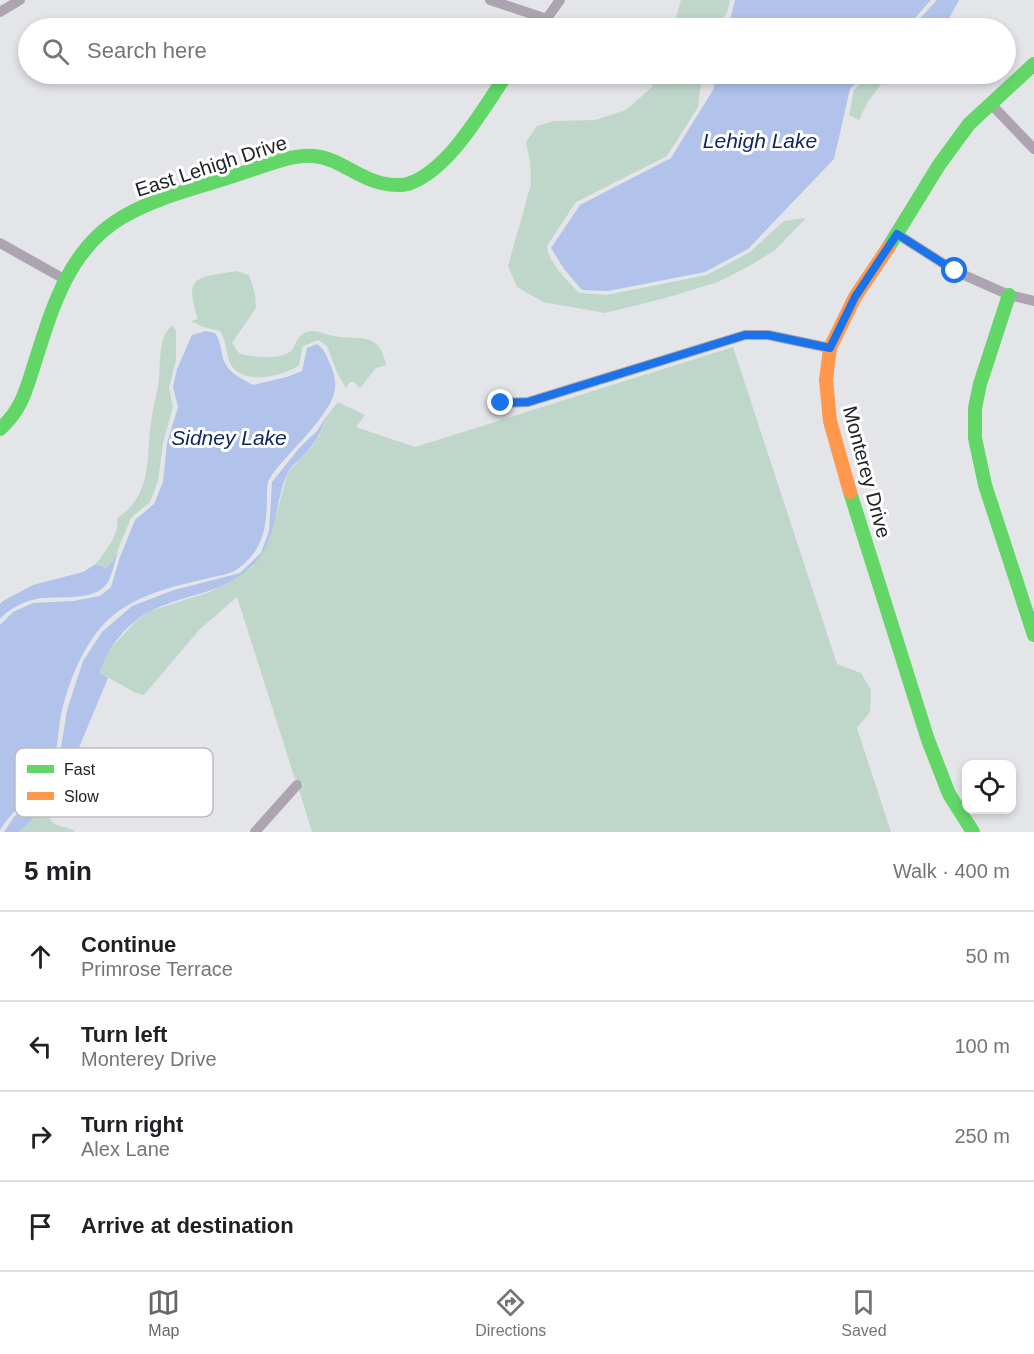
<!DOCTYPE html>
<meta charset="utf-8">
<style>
:root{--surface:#fff;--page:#f6f6f6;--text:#202124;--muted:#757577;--line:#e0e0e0;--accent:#666769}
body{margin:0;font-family:Arial,sans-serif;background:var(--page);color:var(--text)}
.controls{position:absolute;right:18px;bottom:18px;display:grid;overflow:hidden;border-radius:12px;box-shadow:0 3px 9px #0003}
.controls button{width:54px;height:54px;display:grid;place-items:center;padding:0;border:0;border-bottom:2px solid var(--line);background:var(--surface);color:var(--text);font:30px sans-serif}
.stop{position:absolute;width:18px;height:18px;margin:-14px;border:4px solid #1a73e8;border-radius:50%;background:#fff}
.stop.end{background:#1a73e8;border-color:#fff;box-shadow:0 2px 6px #0008}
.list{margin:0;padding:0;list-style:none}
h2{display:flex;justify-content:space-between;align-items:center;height:78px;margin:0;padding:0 24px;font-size:26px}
h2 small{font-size:20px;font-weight:400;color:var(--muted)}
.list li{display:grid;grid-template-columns:39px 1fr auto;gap:18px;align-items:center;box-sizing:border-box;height:90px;padding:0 24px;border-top:2px solid var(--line)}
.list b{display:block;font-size:22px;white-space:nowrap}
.list p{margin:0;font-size:20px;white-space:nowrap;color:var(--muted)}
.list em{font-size:20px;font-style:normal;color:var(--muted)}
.icon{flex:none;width:33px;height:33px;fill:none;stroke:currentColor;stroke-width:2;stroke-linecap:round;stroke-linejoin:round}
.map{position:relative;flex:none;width:1034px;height:832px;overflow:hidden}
.search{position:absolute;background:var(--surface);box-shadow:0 3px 9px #0003;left:18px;right:18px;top:18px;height:66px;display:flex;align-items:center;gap:15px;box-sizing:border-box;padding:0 21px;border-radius:33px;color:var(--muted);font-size:22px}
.sheet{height:438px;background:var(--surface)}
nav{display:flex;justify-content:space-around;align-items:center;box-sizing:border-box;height:84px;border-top:2px solid var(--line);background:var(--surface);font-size:16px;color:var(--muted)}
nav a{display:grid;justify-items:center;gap:3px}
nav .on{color:var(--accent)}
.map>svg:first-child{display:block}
.green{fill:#bfd7cb}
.water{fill:#b1c3eb}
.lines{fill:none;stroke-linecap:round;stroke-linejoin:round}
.street{stroke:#aca5b1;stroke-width:10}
.fast{stroke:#63d668;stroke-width:14}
.slow{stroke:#ff974d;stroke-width:14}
.route{stroke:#1a73e8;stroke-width:8}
.labels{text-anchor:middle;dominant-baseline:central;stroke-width:6;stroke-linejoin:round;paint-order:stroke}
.street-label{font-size:20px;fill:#222324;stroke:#fff}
.water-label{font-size:21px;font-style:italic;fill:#102766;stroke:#fff}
.key{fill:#fff;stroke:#bdbdbd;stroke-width:1.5}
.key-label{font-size:16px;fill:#222324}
</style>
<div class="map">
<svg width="1034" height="832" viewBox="0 0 1034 832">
<rect width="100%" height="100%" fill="#e3e5e8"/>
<g class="green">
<path d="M681 0H730L727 13 714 28H673Z"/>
<path d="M657 74H702L698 107 667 156 576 202 547 246C548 263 568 281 579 293L607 295 707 275 750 252 784 221 806 218 775 250 751 265 718 282 662 299 605 313 543 302 517 287 508 266 531 184 530 162 526 142 537 126 554 121 595 120 626 110 652 87Z"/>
<path d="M870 74H889L867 103 859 120 849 115 854 90Z"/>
<path d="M236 271 249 275 255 294 256 308 232 343 239 353C251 358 283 360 292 350 297 343 297 336 306 332 315 329 324 334 333 336 358 341 380 330 386 365L376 368 360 388 354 382H350L346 388 338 375 327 346 318 340 303 346 299 365C283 377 241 386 230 363 225 352 228 344 220 331L203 327 191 321 198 319C182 273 200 278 236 271Z"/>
<path d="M172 325 176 331V360L169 388 173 407 163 443 158 481 150 502 131 518 113 561 106 568 96 564C105 552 120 534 117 518 153 495 146 459 151 422 153 407 158 392 159 377 161 358 158 339 172 325Z"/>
<path d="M733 347 837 664 861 673 871 690 870 712 857 728 891 832H312L299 790 304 784 295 779 237 597 199 630 144 695 134 692 100 673 104 659 112 647 136 621 150 611 210 592 252 567 261 555 270 537 288 472 312 447 319 436 325 418 338 402 365 415 356 427 415 447Z"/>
<path d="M40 812 46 814 54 824 74 830V832H19Z"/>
</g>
<g class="water">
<path d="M735 0H931L906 28H728Z"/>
<path d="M937 0H959C942 31 947 29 911 28Z"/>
<path d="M717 74H864L850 89 834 159 748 249 705 272 608 291 582 290 564 269 551 248 580 205 671 158 713 90Z"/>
<path d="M206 331 215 333C223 345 220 355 226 365 231 374 244 380 253 385L287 377 302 371 307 348 317 344C324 349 326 354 329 362 333 370 336 379 335 388 333 415 285 454 270 478 266 484 267 494 267 501 266 530 263 549 239 568 231 575 215 576 205 579 166 588 123 598 97 632 80 654 69 682 62 710 58 727 59 746 52 763 40 791 16 805 0 830V625L13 612 33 603 73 601 100 596 111 587 120 557 135 520 154 504 163 482 167 443 178 407 173 387 177 369 192 335Z"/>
<path d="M325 418C321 434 314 445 302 457 297 462 290 467 287 474 274 503 278 544 251 567 217 596 187 593 151 611 128 622 106 649 100 673L108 678 65 781 55 798 19 832H4L14 817 44 788 56 766 60 754 67 710 83 661 102 632 132 606 174 590 240 573 261 553 269 531 272 482 301 446 317 431Z"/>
<path d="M120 547C115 557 112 580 105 586 89 603 52 594 32 600 19 604 9 609 0 619V604L3 601 33 585 83 572 96 564 106 568 113 561Z"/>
</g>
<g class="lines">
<g class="street">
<path d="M490 0 547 19"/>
<path d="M0 12 20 0"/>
<path d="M540 28 560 0"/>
<path d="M990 103 1034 149"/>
<path d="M897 234 955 271 1009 295 1034 301"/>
<path d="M0 243 64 279"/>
<path d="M501 403 528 402 745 335H768L830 348"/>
<path d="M255 832 297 785"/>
</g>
<g class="fast">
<path d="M888 248 939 165 969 124 1034 64"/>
<path d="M1009 295 980 384 975 408V438L985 485 1034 635"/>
<path d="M0 429C22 409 26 390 35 362 52 308 69 249 121 218 156 197 197 188 236 175 260 168 289 154 314 156 339 158 357 178 381 183 390 185 400 186 408 184 450 170 483 108 507 74"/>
<path d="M850 492 928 740 949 794 973 832"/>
</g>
<path class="slow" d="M850 492 830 421 826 380 830 348 855 297 888 248"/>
</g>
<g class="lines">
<path class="route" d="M501 403 528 402 745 335H768L830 348 855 297 897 234 955 271"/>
</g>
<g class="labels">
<g class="street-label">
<text transform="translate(211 166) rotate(-18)">East Lehigh Drive</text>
<text transform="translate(867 472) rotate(75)">Monterey Drive</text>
</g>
<g class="water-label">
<text x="760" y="140">Lehigh Lake</text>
<text x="229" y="437">Sidney Lake</text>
</g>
</g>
<rect x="15" y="748" width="198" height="69" rx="9" class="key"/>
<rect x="27" y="765" width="27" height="8" fill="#63d668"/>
<rect x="27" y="792" width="27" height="8" fill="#ff974d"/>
<g class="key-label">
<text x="64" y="775">Fast</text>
<text x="64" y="802">Slow</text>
</g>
</svg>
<div class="controls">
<button><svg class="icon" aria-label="locate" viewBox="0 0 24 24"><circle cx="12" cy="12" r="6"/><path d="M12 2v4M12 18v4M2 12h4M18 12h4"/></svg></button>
</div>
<div class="stop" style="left:955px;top:271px"></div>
<div class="stop end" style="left:501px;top:403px"></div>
<div class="search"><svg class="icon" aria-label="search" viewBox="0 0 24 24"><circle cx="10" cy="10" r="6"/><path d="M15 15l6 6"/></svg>Search here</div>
</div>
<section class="sheet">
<h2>5 min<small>Walk · 400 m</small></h2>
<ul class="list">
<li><svg class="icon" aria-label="ahead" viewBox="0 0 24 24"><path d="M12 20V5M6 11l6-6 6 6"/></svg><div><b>Continue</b><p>Primrose Terrace</p></div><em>50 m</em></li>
<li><svg class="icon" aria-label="left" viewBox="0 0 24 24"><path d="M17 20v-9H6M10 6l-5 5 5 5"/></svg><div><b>Turn left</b><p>Monterey Drive</p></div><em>100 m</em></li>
<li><svg class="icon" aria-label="right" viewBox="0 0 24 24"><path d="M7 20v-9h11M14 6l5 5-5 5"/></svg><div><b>Turn right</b><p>Alex Lane</p></div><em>250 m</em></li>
<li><svg class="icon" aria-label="arrive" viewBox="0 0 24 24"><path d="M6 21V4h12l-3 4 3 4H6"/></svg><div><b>Arrive at destination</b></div></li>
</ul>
</section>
<nav>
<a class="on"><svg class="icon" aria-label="map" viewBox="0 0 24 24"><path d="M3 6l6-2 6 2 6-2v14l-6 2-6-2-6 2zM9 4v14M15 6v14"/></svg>Map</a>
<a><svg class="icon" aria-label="directions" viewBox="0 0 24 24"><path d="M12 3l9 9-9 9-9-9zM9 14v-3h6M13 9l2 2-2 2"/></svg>Directions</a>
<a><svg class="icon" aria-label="saved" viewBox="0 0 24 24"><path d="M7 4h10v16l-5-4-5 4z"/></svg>Saved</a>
</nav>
